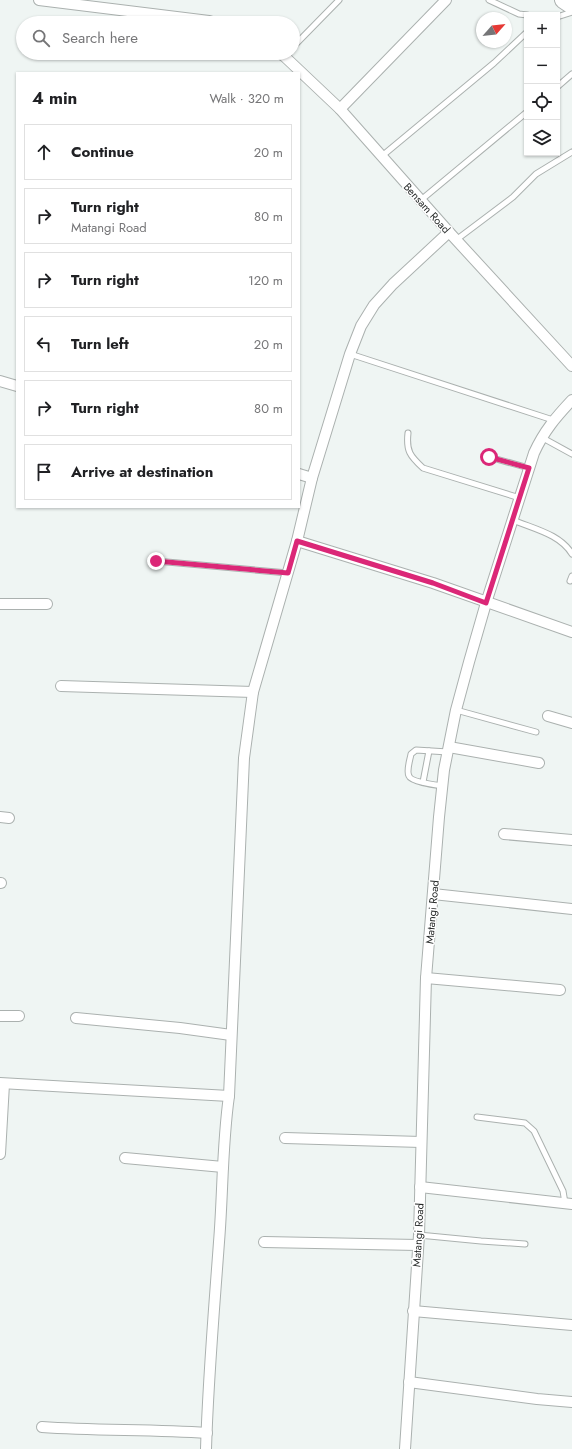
<!DOCTYPE html>
<meta charset="utf-8">
<style>
:root{--surface:#fff;--page:#f2f2f2;--text:#202124;--muted:#757577;--line:#e0e0e0}
body{margin:0;font-family:Jost,sans-serif;background:var(--page);color:var(--text)}
.controls{position:absolute;right:12px;top:12px;display:grid;overflow:hidden;border-radius:0px;box-shadow:0 1px 3px #0004}
.controls button{width:36px;height:36px;display:grid;place-items:center;padding:0;border:0;border-bottom:1px solid var(--line);background:var(--surface);color:var(--text);font:20px sans-serif}
.compass{position:absolute;left:476px;top:12px;width:36px;height:36px;border-radius:50%;background:var(--surface);box-shadow:0 1px 3px #0004;rotate:63deg}
.stop{position:absolute;width:12px;height:12px;margin:-9px;border:3px solid #db2777;border-radius:50%;background:#fff}
.stop.end{background:#db2777;border-color:#fff;box-shadow:0 1px 4px #0008}
.list{margin:0;padding:0;list-style:none}
h2{display:flex;justify-content:space-between;align-items:center;height:52px;margin:0;padding:0 16px;font-size:17px}
h2 small{font-size:13px;font-weight:400;color:var(--muted)}
.list li{display:grid;grid-template-columns:26px 1fr auto;gap:12px;align-items:center;box-sizing:border-box;height:56px;margin:0 8px 8px;padding:0 8px;border:1px solid var(--line);border-radius:0px}
.list b{display:block;font-size:15px;white-space:nowrap}
.list p{margin:0;font-size:13px;white-space:nowrap;color:var(--muted)}
.list em{font-size:13px;font-style:normal;color:var(--muted)}
.icon{flex:none;width:22px;height:22px;fill:none;stroke:currentColor;stroke-width:2;stroke-linecap:round;stroke-linejoin:round}
.map{position:relative;flex:none;width:572px;height:1449px;overflow:hidden}
.search{position:absolute;background:var(--surface);box-shadow:0 1px 3px #0004;left:16px;top:16px;width:284px;height:44px;display:flex;align-items:center;gap:10px;box-sizing:border-box;padding:0 14px;border-radius:22px;color:var(--muted);font-size:15px}
.panel{position:absolute;background:var(--surface);box-shadow:0 1px 3px #0004;left:16px;top:72px;width:284px;height:436px;border-radius:0px}
.map>svg:first-child{display:block}
.lines{fill:none;stroke-linecap:round;stroke-linejoin:round}
.service-casing{stroke:#abb1af;stroke-width:7}
.minor-casing{stroke:#abb1af;stroke-width:12}
.primary-casing{stroke:#abb1af;stroke-width:18}
.service{stroke:#fff;stroke-width:5}
.minor{stroke:#fff;stroke-width:10}
.primary{stroke:#fff;stroke-width:16}
.route{stroke:#db2777;stroke-width:5}
.labels{text-anchor:middle;dominant-baseline:central;stroke-width:3;stroke-linejoin:round;paint-order:stroke}
.street-label{font-size:11px;fill:#282b2a;stroke:#fff}
</style>
<div class="map">
<svg width="572" height="1449" viewBox="0 0 572 1449">
<rect width="100%" height="100%" fill="#eff5f3"/>
<g class="lines">
<g class="service-casing">
<g id="service">
<path d="M489 0 519 14 527 15"/>
<path d="M557 17 572 12"/>
<path d="M293 47 339 0"/>
<path d="M557 87 572 74"/>
<path d="M382 156 494 63 527 32"/>
<path d="M421 200 527 112"/>
<path d="M456 240 513 197 536 174 572 152"/>
<path d="M350 354 553 420"/>
<path d="M408 433C406 451 410 456 423 468L520 498"/>
<path d="M541 437 572 454"/>
<path d="M489 457 529 468"/>
<path d="M513 520C534 529 560 534 572 554"/>
<path d="M156 561 288 573"/>
<path d="M570 581 572 576"/>
<path d="M456 710 536 732"/>
<path d="M423 782 429 751"/>
<path d="M443 786C436 785 411 782 409 776 406 771 410 760 411 754L416 750 448 752"/>
<path d="M477 1117 525 1123 534 1131 563 1191 565 1203"/>
<path d="M419 1235 481 1241 525 1244"/>
</g>
</g>
<g class="minor-casing">
<g id="minor">
<path d="M39 0 209 21 215 23"/>
<path d="M279 53 284 56 340 109 449 232 572 366"/>
<path d="M340 109 446 0"/>
<path d="M0 381 17 386"/>
<path d="M299 474 312 478"/>
<path d="M297 541 433 583 572 632"/>
<path d="M0 604H47"/>
<path d="M61 686 253 692"/>
<path d="M548 716 572 723"/>
<path d="M449 747 539 763"/>
<path d="M0 817 9 818"/>
<path d="M504 834 572 840"/>
<path d="M0 883H1"/>
<path d="M433 894 572 909"/>
<path d="M426 978 560 990"/>
<path d="M0 1016H19"/>
<path d="M76 1018 180 1028 231 1035"/>
<path d="M0 1083 229 1096"/>
<path d="M285 1138 421 1142"/>
<path d="M0 1154 4 1084"/>
<path d="M125 1158 223 1167"/>
<path d="M420 1187 572 1204"/>
<path d="M264 1242 417 1245"/>
<path d="M413 1311 572 1325"/>
<path d="M409 1382 537 1399 572 1402"/>
<path d="M42 1427C97 1431 152 1429 207 1433"/>
<path d="M206 1449C208 1380 214 1311 219 1242 223 1193 222 1145 229 1096L244 758 253 692 297 541 312 478 350 354 361 326 374 305 393 284 449 232"/>
<path d="M405 1449 419 1235 426 978 439 817 444 770 456 710 469 662 486 603 534 453C544 431 556 417 572 400"/>
</g>
</g>
<g class="primary-casing">
<path id="primary" d="M563 0 572 6"/>
</g>
<use href="#service" class="service"/>
<use href="#minor" class="minor"/>
<use href="#primary" class="primary"/>
</g>
<g class="lines">
<path class="route" d="M156 561 288 573 297 541 433 583 486 603 529 468 489 457"/>
</g>
<g class="labels">
<g class="street-label">
<text transform="translate(427 208) rotate(48)">Bensam Road</text>
<text transform="translate(432 912) rotate(-85)">Matangi Road</text>
<text transform="translate(418 1235) rotate(-87)">Matangi Road</text>
</g>
</g>
</svg>
<div class="controls">
<button>+</button>
<button>−</button>
<button><svg class="icon" aria-label="locate" viewBox="0 0 24 24"><circle cx="12" cy="12" r="6"/><path d="M12 2v4M12 18v4M2 12h4M18 12h4"/></svg></button>
<button><svg class="icon" aria-label="layers" viewBox="0 0 24 24"><path d="M12 4l9 5-9 5-9-5zM3 14l9 5 9-5"/></svg></button>
</div>
<svg class="compass" viewBox="-18 -18 36 36"><path d="M0-13l5 13h-10z" fill="#e53935"/><path d="M0 13l5-13h-10z" fill="#757577"/></svg>
<div class="stop" style="left:489px;top:457px"></div>
<div class="stop end" style="left:156px;top:561px"></div>
<div class="search"><svg class="icon" aria-label="search" viewBox="0 0 24 24"><circle cx="10" cy="10" r="6"/><path d="M15 15l6 6"/></svg>Search here</div>
<section class="panel">
<h2>4 min<small>Walk · 320 m</small></h2>
<ul class="list">
<li><svg class="icon" aria-label="ahead" viewBox="0 0 24 24"><path d="M12 20V5M6 11l6-6 6 6"/></svg><div><b>Continue</b></div><em>20 m</em></li>
<li><svg class="icon" aria-label="right" viewBox="0 0 24 24"><path d="M7 20v-9h11M14 6l5 5-5 5"/></svg><div><b>Turn right</b><p>Matangi Road</p></div><em>80 m</em></li>
<li><svg class="icon" aria-label="right" viewBox="0 0 24 24"><path d="M7 20v-9h11M14 6l5 5-5 5"/></svg><div><b>Turn right</b></div><em>120 m</em></li>
<li><svg class="icon" aria-label="left" viewBox="0 0 24 24"><path d="M17 20v-9H6M10 6l-5 5 5 5"/></svg><div><b>Turn left</b></div><em>20 m</em></li>
<li><svg class="icon" aria-label="right" viewBox="0 0 24 24"><path d="M7 20v-9h11M14 6l5 5-5 5"/></svg><div><b>Turn right</b></div><em>80 m</em></li>
<li><svg class="icon" aria-label="arrive" viewBox="0 0 24 24"><path d="M6 21V4h12l-3 4 3 4H6"/></svg><div><b>Arrive at destination</b></div></li>
</ul>
</section>
</div>
